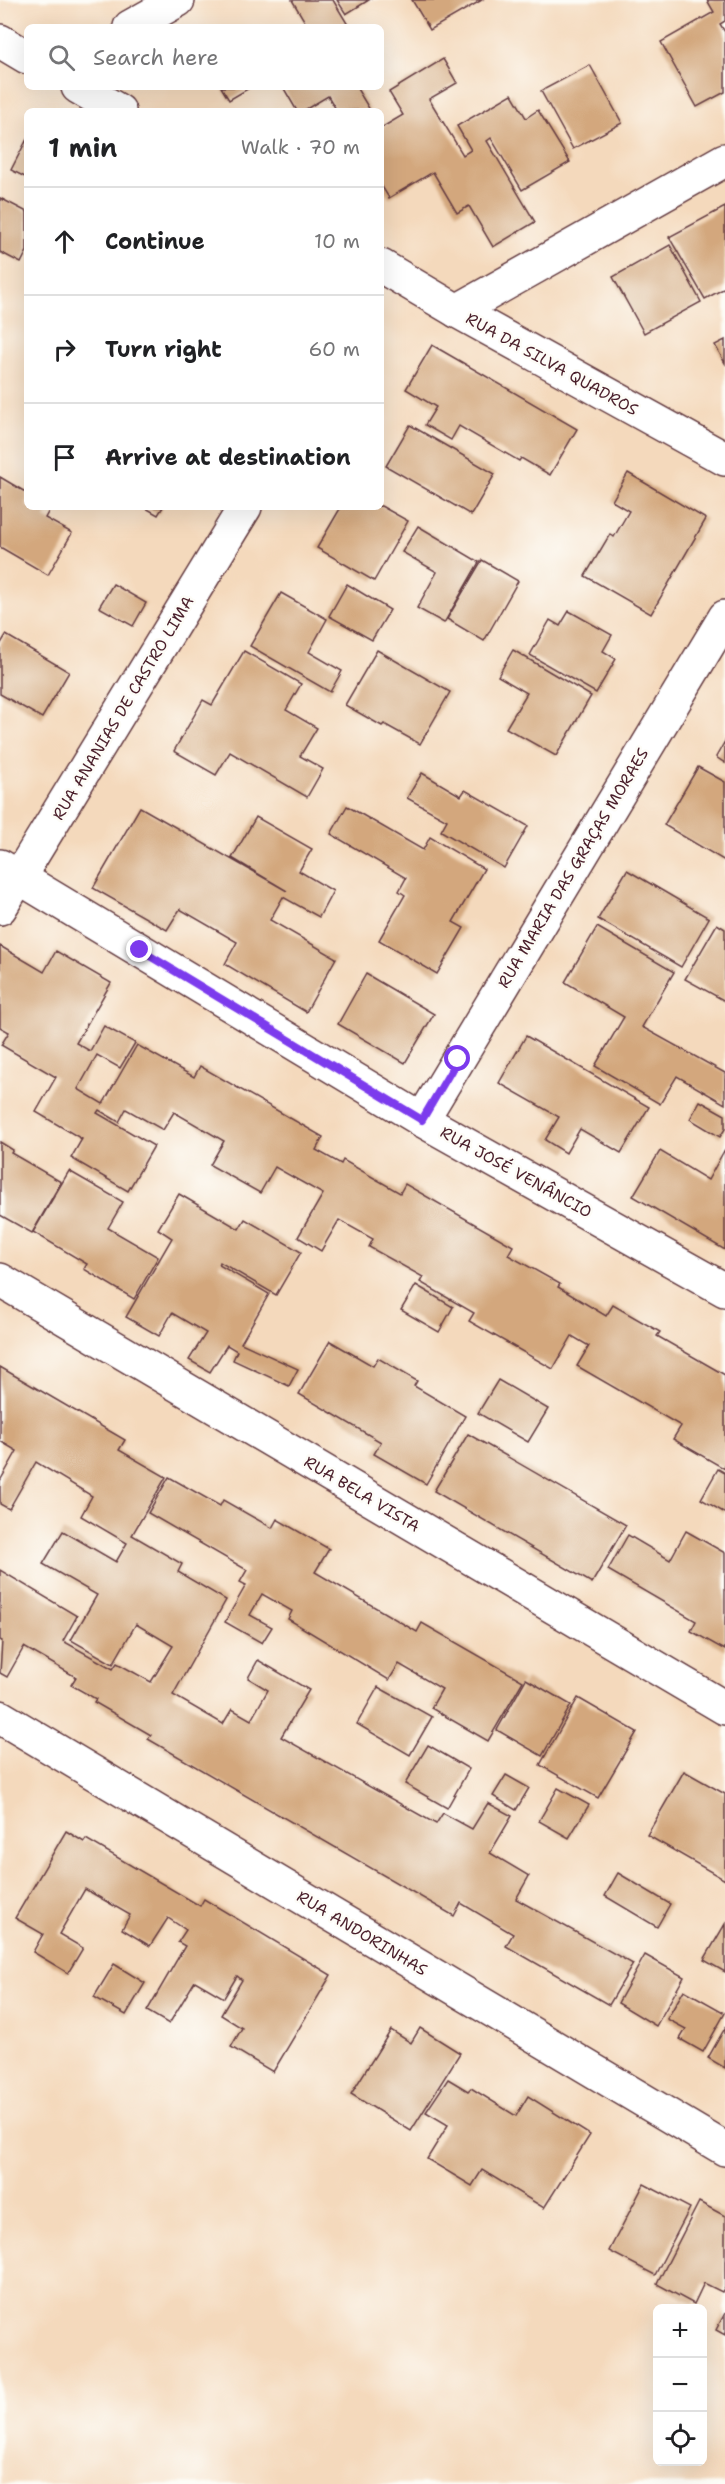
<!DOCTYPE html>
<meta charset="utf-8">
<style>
:root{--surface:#fff;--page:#f2f2f2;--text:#202124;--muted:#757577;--line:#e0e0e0}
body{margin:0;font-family:"Shantell Sans",sans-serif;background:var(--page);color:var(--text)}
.controls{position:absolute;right:18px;bottom:18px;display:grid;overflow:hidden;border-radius:9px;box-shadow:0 6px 24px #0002}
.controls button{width:54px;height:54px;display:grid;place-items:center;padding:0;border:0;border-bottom:2px solid var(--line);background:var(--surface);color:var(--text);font:30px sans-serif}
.stop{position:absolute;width:18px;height:18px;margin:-14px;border:4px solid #7c3aed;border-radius:50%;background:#fff}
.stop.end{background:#7c3aed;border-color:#fff;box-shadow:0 2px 6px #0008}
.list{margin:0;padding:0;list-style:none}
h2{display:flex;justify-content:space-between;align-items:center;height:78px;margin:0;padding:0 24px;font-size:26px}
h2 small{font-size:20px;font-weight:400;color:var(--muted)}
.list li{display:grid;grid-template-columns:39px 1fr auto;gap:18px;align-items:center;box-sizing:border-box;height:108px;padding:0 24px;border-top:2px solid var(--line)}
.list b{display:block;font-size:22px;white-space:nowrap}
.list em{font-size:20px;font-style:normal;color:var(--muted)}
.icon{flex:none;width:33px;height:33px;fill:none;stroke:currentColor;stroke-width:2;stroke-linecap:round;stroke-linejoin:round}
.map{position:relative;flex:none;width:725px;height:2484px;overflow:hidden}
.search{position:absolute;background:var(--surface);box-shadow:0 6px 24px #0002;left:24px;top:24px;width:360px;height:66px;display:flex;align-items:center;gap:15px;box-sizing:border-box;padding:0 21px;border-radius:9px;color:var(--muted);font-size:22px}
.panel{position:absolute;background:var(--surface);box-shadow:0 6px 24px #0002;left:24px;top:108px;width:360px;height:402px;border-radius:9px}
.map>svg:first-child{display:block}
.building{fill:#d3a77d}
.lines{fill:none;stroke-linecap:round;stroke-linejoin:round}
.minor-casing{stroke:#643b41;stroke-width:36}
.minor{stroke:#fff;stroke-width:33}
.route{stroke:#7c3aed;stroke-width:8}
.labels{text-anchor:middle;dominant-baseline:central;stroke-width:5;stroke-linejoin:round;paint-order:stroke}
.street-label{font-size:16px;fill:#4a1f2b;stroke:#fdfcf7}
</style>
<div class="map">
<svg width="725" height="2484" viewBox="0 0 725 2484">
<rect width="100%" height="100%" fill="#fdfcf7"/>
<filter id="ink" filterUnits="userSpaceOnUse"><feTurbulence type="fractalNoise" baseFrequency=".0167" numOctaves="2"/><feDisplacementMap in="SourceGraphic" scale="12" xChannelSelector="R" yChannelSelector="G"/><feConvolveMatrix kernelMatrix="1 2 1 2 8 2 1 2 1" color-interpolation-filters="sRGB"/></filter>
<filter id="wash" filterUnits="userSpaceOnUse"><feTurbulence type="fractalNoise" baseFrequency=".008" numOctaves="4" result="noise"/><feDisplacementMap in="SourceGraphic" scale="24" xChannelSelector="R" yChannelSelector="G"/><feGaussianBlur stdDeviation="1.35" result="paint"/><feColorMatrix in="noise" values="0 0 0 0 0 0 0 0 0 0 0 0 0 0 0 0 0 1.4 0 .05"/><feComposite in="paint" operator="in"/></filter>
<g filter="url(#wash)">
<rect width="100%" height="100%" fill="#f4d9bc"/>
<g id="blocks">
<g class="building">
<path d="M292 0H333L348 25 344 27H308Z"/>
<path d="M337 0H369L346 14Z"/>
<path d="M412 0H482L430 30Z"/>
<path d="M707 0H725V21L720 24 725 32V92L697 107 661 42 714 12Z"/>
<path d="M443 59 457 83 429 99 463 155 471 150 457 126 512 94 526 118 538 110 570 162 522 190 491 138 487 141 535 222 493 247 469 206 457 213 433 172 389 198 381 185V128L403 115 389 92Z"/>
<path d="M590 65 622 123 573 149 541 91Z"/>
<path d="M221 87H251L229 100Z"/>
<path d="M283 87H356L370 110 337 111 328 96 303 111H297Z"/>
<path d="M27 139V178L11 170Z"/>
<path d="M0 198 27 212V251L21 263 0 252Z"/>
<path d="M725 207V288L705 299 669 237Z"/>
<path d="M670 245 701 302 644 333 613 277Z"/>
<path d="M725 340V363L715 345Z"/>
<path d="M432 345 577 429 550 475 521 458 519 461 459 426 451 440 425 425 436 407 406 389Z"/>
<path d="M410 425 495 474 471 515 386 466Z"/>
<path d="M628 473 706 519 651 614 585 576 610 534 614 537 629 511 612 501Z"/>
<path d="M0 477 27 493V507H51L45 518 72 533 48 575 0 547Z"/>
<path d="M381 506 408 521 374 581 317 548 341 507Z"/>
<path d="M144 507H163L158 515Z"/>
<path d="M418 526 479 562 444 623 417 608 437 572 402 552Z"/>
<path d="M482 560 518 581 484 641 447 619Z"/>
<path d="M113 584 146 603 133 626 99 607Z"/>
<path d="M347 584 390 610 372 640 329 616Z"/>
<path d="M281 593 327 619 309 652 342 671 330 692 250 646Z"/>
<path d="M569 611 612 635 603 651 616 659 596 693 530 655 550 620 560 626Z"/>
<path d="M6 635 69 672 42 718 0 694V645Z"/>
<path d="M377 650 450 692 420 744 384 724 382 726 345 705Z"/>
<path d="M513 650 591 696 556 756 506 728 527 693 498 676Z"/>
<path d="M244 651 301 684 286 710 317 728 300 756 323 769 307 797 230 752 216 775 174 751 203 700 212 705Z"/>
<path d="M725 741V763L716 757Z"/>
<path d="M698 767 725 782V861L664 825Z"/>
<path d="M422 773 461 796 465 790 528 826 504 868 441 831 447 820 407 798Z"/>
<path d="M347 806 423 850 430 837 484 869 453 922 464 928 437 974 379 940 405 895 399 891 406 878 331 834Z"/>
<path d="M140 807 287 891 232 858 256 817 312 849 299 871 333 891 319 917 283 897 270 920 336 958 306 1012 225 964 237 942 180 909 167 930 93 888Z"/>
<path d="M627 870 709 918 681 967 598 919Z"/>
<path d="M717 924 725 929V1001L685 979Z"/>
<path d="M597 927 674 972 642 1027 725 1073V1104L677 1076 660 1104 595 1066 624 1017 565 982Z"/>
<path d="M0 946 44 972 56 951 111 983 76 1043 90 1051 104 1026 135 1043 120 1068 97 1055 78 1089 103 1104 137 1045 194 1077 200 1066 323 1137 316 1150 341 1164 343 1160 400 1193 405 1184 513 1246 508 1255 560 1284 558 1287 606 1316 613 1305 660 1332 657 1336 725 1375V1469L673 1439 681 1426 577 1366 589 1346 572 1336 553 1369 469 1321 474 1313 420 1282 423 1277 369 1247 373 1239 339 1220 321 1251 298 1237 323 1194 275 1167 260 1193 210 1165 224 1141 174 1112 163 1130 126 1109 119 1122 99 1110 97 1113 154 1146 128 1191 71 1158 82 1139 36 1112 56 1077 1 1045 9 1032 0 1027Z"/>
<path d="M366 974 434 1014 405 1063 338 1024Z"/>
<path d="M526 1036 649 1107 621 1153 580 1129 566 1153 545 1140 559 1117 499 1083Z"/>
<path d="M700 1101 725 1115V1129L720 1137 690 1119Z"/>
<path d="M0 1142 13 1150 11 1153 61 1182 32 1233 0 1215Z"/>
<path d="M725 1149V1250L633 1196 660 1151 708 1180Z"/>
<path d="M69 1171 123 1202 108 1228 158 1257 134 1299 84 1269 87 1264 33 1232Z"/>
<path d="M179 1194 239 1229 245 1219 301 1252 276 1295 220 1262 219 1265 269 1294 241 1343 298 1369 289 1386 233 1360 237 1351 227 1345 210 1372 189 1360 206 1333 172 1313 159 1336 126 1317 172 1238 158 1229Z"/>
<path d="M416 1285 453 1307 439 1332 401 1310Z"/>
<path d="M330 1341 373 1366 378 1358 417 1381 414 1386 465 1416 426 1484 374 1454 381 1442 299 1394Z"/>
<path d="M0 1367 125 1440 119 1450 166 1477 132 1535 182 1564 178 1572 226 1600 173 1695 223 1724 232 1709 251 1720 268 1690 248 1678 258 1660 309 1690 281 1737 436 1824 443 1813 472 1829 488 1803 512 1816 490 1853 529 1876 516 1899 633 1964 609 2005 506 1946 513 1934 461 1903 454 1916 148 1739 151 1735 94 1702 96 1699 71 1685 76 1677 24 1647 7 1677 0 1673 2 1641 0 1640V1570L77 1616 63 1641 113 1669 117 1663 151 1682 173 1646 136 1624 113 1664 71 1640 97 1595 43 1564 63 1531 116 1562 127 1543 81 1516 92 1496 36 1462 9 1509 0 1504V1481L17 1451 0 1441Z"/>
<path d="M498 1380 548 1409 528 1442 478 1413Z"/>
<path d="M468 1434 626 1525 592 1583 434 1491Z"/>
<path d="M718 1469 725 1473V1513L701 1499Z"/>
<path d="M169 1477 220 1506 223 1500 272 1528 277 1519 329 1549 315 1572 417 1632 422 1623 523 1681 488 1741 431 1708 442 1689 399 1664 389 1680 288 1619 292 1611 262 1594 250 1615 272 1627 262 1643 225 1622 246 1585 240 1582 247 1570 148 1513Z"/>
<path d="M686 1531 725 1553V1650L691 1631 696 1621 608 1570 628 1535 670 1560Z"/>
<path d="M526 1679 571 1705 542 1756 497 1730Z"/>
<path d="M378 1687 432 1717 410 1755 357 1724Z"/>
<path d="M578 1698 637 1732 598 1798 540 1765Z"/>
<path d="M428 1745 469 1769 447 1808 405 1784Z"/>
<path d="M684 1771 725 1794V1880L647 1835Z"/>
<path d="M506 1775 529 1788 516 1810 493 1796Z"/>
<path d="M558 1788 589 1805 569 1838 539 1821Z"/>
<path d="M66 1831 84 1842 86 1839 200 1906 204 1899 331 1975 273 2072 231 2047 242 2028 221 2015 242 1980 237 1976 224 1998 195 1981 169 2024 147 2011 185 1946 178 1942 186 1930 168 1918 150 1946 122 1929 130 1915 85 1889 59 1934 83 1948 68 1973 33 1952 43 1934 15 1918Z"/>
<path d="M618 1873 670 1904 657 1927 605 1896Z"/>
<path d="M725 1924V1972L704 1960Z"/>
<path d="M645 1955 684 1977 656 2026 618 2003Z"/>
<path d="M114 1964 145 1983 126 2015 94 1997Z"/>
<path d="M684 1990 725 2013 703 2052 680 2039 686 2029 667 2019Z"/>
<path d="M420 2028 460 2053 411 2131 351 2094 391 2030 411 2043Z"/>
<path d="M725 2028V2068L708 2058Z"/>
<path d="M448 2079 468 2091 471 2088 516 2116 528 2096 590 2135 544 2208 482 2170 472 2186 427 2159 448 2125 426 2112Z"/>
<path d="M644 2184 690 2208 655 2275 609 2251Z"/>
<path d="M699 2202 725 2216V2287L722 2292 704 2283 694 2304 657 2284Z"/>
<path d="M725 2313V2335L716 2330Z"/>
</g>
</g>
</g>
<g filter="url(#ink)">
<use href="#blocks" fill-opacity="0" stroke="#643b41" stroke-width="1.5"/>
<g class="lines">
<g class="minor-casing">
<g id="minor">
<path d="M130 27 178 0"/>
<path d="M0 41 27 57"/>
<path d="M78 87 119 111"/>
<path d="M381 266 457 311 725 459"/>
<path d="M457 311 725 160"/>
<path d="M0 866 422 1120 725 1290"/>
<path d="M0 908 245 507"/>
<path d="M422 1120 725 617"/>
<path d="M0 1280 725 1708"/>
<path d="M0 1717 725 2149"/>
</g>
</g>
<use href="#minor" class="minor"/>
</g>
</g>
<g class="lines" filter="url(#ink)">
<path class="route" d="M140 950 422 1120 458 1059"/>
</g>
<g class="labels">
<g class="street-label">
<text transform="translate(552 364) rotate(29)">RUA DA SILVA QUADROS</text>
<text transform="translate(123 708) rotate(-59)">RUA ANANIAS DE CASTRO LIMA</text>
<text transform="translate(573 868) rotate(-59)">RUA MARIA DAS GRAÇAS MORAES</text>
<text transform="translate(516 1172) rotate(29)">RUA JOSÉ VENÂNCIO</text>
<text transform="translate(362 1494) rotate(31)">RUA BELA VISTA</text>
<text transform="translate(362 1933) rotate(31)">RUA ANDORINHAS</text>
</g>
</g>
</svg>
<div class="controls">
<button>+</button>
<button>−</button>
<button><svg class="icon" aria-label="locate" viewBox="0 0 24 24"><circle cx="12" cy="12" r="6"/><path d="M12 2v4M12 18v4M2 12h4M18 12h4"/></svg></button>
</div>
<div class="stop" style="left:458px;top:1059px"></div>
<div class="stop end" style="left:140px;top:950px"></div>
<div class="search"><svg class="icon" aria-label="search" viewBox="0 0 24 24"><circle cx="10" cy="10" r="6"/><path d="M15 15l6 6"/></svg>Search here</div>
<section class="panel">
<h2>1 min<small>Walk · 70 m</small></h2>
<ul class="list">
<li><svg class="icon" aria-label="ahead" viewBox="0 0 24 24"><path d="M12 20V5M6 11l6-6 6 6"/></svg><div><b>Continue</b></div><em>10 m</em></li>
<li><svg class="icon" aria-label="right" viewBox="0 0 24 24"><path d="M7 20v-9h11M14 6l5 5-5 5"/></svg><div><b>Turn right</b></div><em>60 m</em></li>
<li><svg class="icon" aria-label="arrive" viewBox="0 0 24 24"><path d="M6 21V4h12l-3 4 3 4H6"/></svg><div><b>Arrive at destination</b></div></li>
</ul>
</section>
</div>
